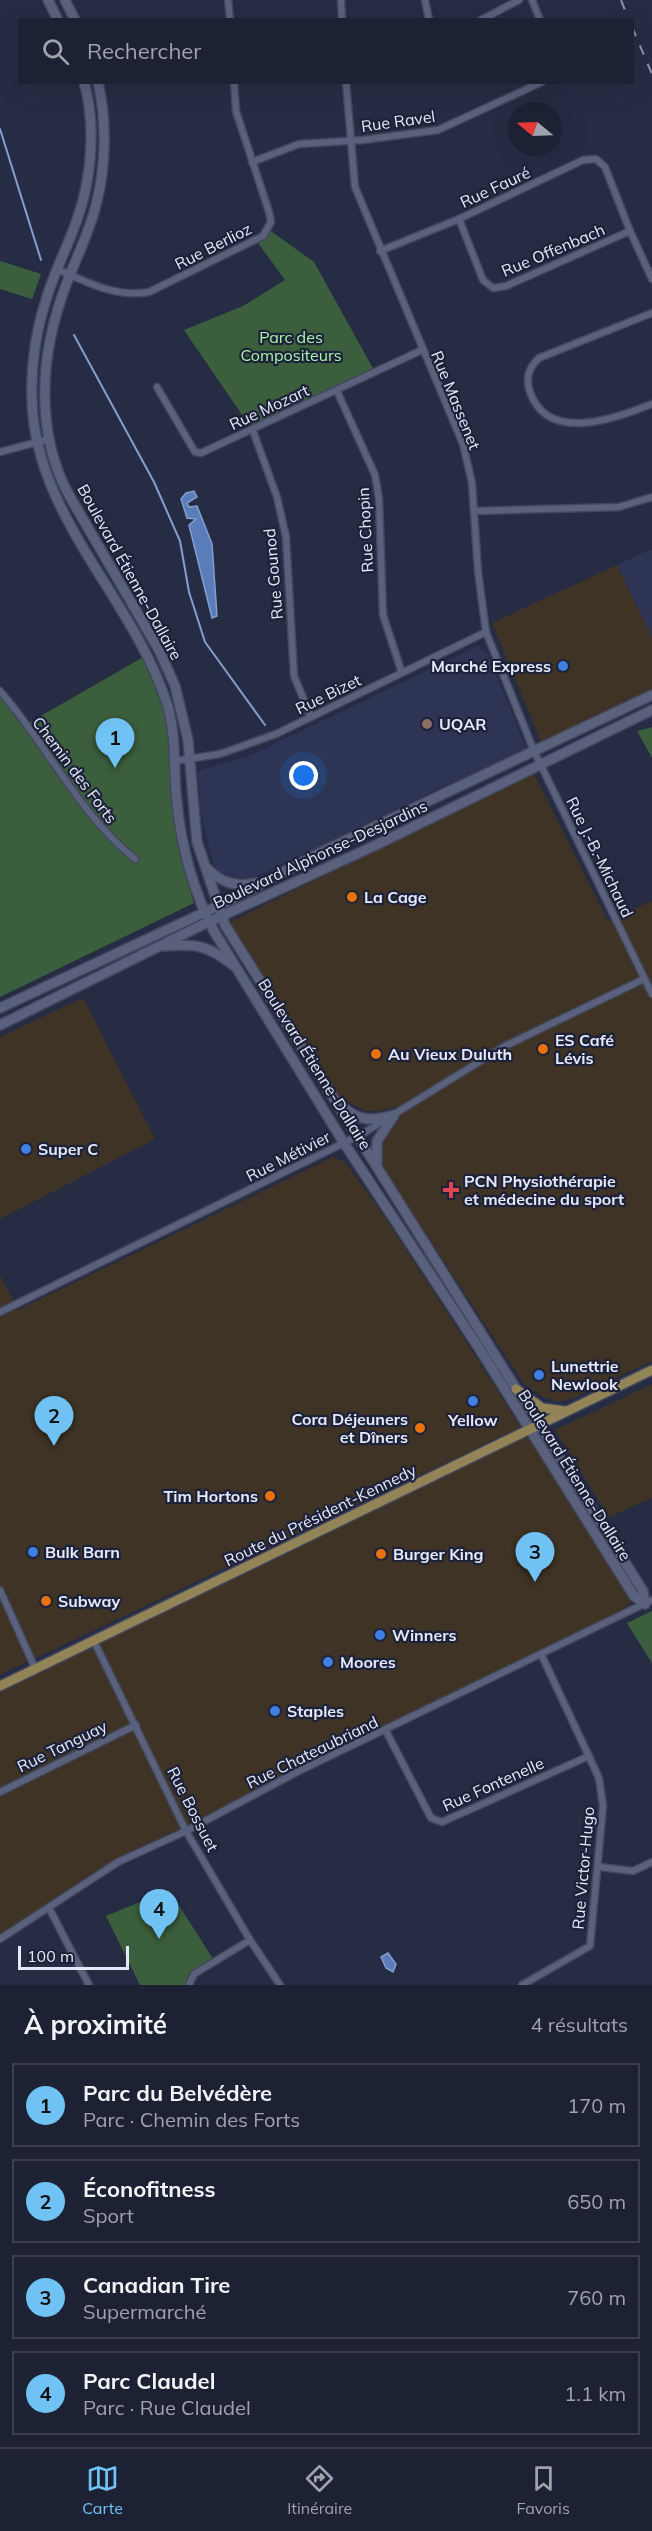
<!DOCTYPE html>
<html lang="fr">
<meta charset="utf-8">
<style>
:root{--surface:#1d2134;--page:#25293c;--text:#f1f3f6;--muted:#a0a3ac;--line:#3b3e4f;--accent:#70c1f4}
body{margin:0;font-family:Mulish,sans-serif;background:var(--page);color:var(--text)}
.compass{position:absolute;left:508px;top:102px;width:54px;height:54px;border-radius:50%;background:var(--surface);box-shadow:0 6px 24px #0002;rotate:289deg}
.scale{position:absolute;left:18px;bottom:15px;width:111px;box-sizing:border-box;padding-left:6px;border:3px solid #e5eafa;border-top:0;font-size:16px;line-height:21px;white-space:nowrap;color:#e5eafa;-webkit-text-stroke:4px #1d223a;paint-order:stroke}
.you{position:absolute;left:304px;top:776px;width:21px;height:21px;margin:-15px;border:4px solid #fff;border-radius:50%;background:#1a73e8;box-shadow:0 0 0 9px #1a73e833}
.badge{display:grid;place-items:center;width:39px;height:39px;border-radius:50%;background:var(--accent);color:#111;font-size:20px;font-weight:700}
.pin{position:absolute;translate:-50% -50px;filter:drop-shadow(0 2px 3px #0008)}
.pin::after{content:'';position:absolute;top:32px;width:21px;height:18px;background:inherit;clip-path:polygon(0 0,100% 0,50% 100%)}
.list{margin:0;padding:0;list-style:none}
h2{display:flex;justify-content:space-between;align-items:center;height:78px;margin:0;padding:0 24px;font-size:26px}
h2 small{font-size:20px;font-weight:400;color:var(--muted)}
.list li{display:grid;grid-template-columns:39px 1fr auto;gap:18px;align-items:center;box-sizing:border-box;height:84px;margin:0 12px 12px;padding:0 12px;border:2px solid var(--line);border-radius:0px}
.list b{display:block;font-size:22px;white-space:nowrap}
.list p{margin:0;font-size:20px;white-space:nowrap;color:var(--muted)}
.list em{font-size:20px;font-style:normal;color:var(--muted)}
.icon{flex:none;width:33px;height:33px;fill:none;stroke:currentColor;stroke-width:2;stroke-linecap:round;stroke-linejoin:round}
.map{position:relative;flex:none;width:652px;height:1985px;overflow:hidden}
.search{position:absolute;background:var(--surface);box-shadow:0 6px 24px #0002;left:18px;right:18px;top:18px;height:66px;display:flex;align-items:center;gap:15px;box-sizing:border-box;padding:0 21px;border-radius:0px;color:var(--muted);font-size:22px}
.sheet{height:462px;background:var(--surface)}
nav{display:flex;justify-content:space-around;align-items:center;box-sizing:border-box;height:84px;border-top:2px solid var(--line);background:var(--surface);font-size:16px;color:var(--muted)}
nav a{display:grid;justify-items:center;gap:3px}
nav .on{color:var(--accent)}
.map>svg:first-child{display:block}
.commercial{fill:#3e3324}
.built{fill:#2e3554}
.green{fill:#3b5e3c}
.water{fill:#5a7dba;stroke:#849ecd;stroke-width:1.5}
.lines{fill:none;stroke-linecap:round;stroke-linejoin:round}
.stream{stroke:#849ecd;stroke-width:2}
.street-casing{stroke:#43475c;stroke-width:9}
.secondary-casing{stroke:#43475c;stroke-width:12}
.primary-casing{stroke:#43475c;stroke-width:12}
.street{stroke:#5a617d;stroke-width:6}
.secondary{stroke:#5a617d;stroke-width:9}
.primary{stroke:#938458;stroke-width:9}
.rail{stroke:#8e93a7;stroke-width:2;stroke-dasharray:10 10;stroke-linecap:butt}
.shop-dot{fill:#3f7fe0;stroke:#1d223a;stroke-width:2}
.education-dot{fill:#8d6e63;stroke:#1d223a;stroke-width:2}
.food-dot{fill:#e8710a;stroke:#1d223a;stroke-width:2}
.health-dot{fill:#e0444e;stroke:#1d223a;stroke-width:2}
.labels{text-anchor:middle;dominant-baseline:central;stroke-width:4.5;stroke-linejoin:round;paint-order:stroke}
.street-label{font-size:16px;fill:#e5eafa;stroke:#1d223a}
.park-label{font-size:16px;fill:#a6f7a8;stroke:#1d223a}
.poi-label{font-size:16px;font-weight:bold;fill:#e5eafa;stroke:#1d223a;text-anchor:start}
</style>
<div class="map">
<svg width="652" height="1985" viewBox="0 0 652 1985">
<rect width="100%" height="100%" fill="#272c45"/>
<g class="commercial">
<path d="M617 565 652 637V689L541 742 492 623Z"/>
<path d="M534 774 608 921 652 901V1361L576 1397 560 1402 543 1397 524 1384 385 1171 381 1150 384 1136 400 1115 395 1107 381 1111H364L340 1097 229 922Z"/>
<path d="M83 998 155 1139 0 1219V1037Z"/>
<path d="M333 1157 345 1162 387 1220 521 1427 0 1675V1275L18 1310Z"/>
<path d="M652 1384V1498L609 1517 555 1430Z"/>
<path d="M529 1436 631 1602 619 1612 550 1649 119 1858 0 1934V1692Z"/>
</g>
<g class="built">
<path d="M652 549V637L617 565Z"/>
<path d="M478 646 488 654 527 750 442 787 251 879 229 877 219 872 213 863 201 813 198 774 201 770 247 757Z"/>
</g>
<g class="green">
<path d="M268 229 314 262 375 372 253 431 184 330 243 306 285 280 256 240Z"/>
<path d="M0 261 41 274 32 299 0 289Z"/>
<path d="M147 655 167 705 191 871 185 874 194 903 0 997V692L25 725Z"/>
<path d="M652 727V758L637 731Z"/>
<path d="M652 1611V1663L627 1623Z"/>
<path d="M169 1890 215 1962 194 1974 185 1985H140L106 1916Z"/>
</g>
<g class="water">
<path d="M194 491 197 497 187 503 189 507 197 506 212 544 217 616 212 618 189 525 196 519 187 518 181 499 186 493Z"/>
<path d="M388 1953 396 1964 393 1972 386 1968 381 1957Z"/>
</g>
<g class="lines">
<g class="stream">
<path d="M0 129 41 260"/>
<path d="M74 335 154 482 180 541 189 592 205 642 265 725"/>
</g>
<g class="street-casing">
<g id="street">
<path d="M228 0 230 20"/>
<path d="M341 0 342 20"/>
<path d="M425 0 429 20"/>
<path d="M532 0 540 20"/>
<path d="M481 20 519 0"/>
<path d="M346 82 355 187 463 444 472 483 478 571 486 632 534 751 652 994"/>
<path d="M252 162 299 144 363 140 438 130 542 82"/>
<path d="M459 219 483 280 493 288 506 286 630 231"/>
<path d="M380 251 459 219 583 160 596 159 605 167 630 231 652 279"/>
<path d="M57 269C87 282 115 298 149 292L263 236 271 222 269 212 236 111 234 82"/>
<path d="M652 313 539 358C529 367 525 378 530 392 548 444 616 418 652 404"/>
<path d="M157 387 195 452 201 453 422 350"/>
<path d="M337 391 375 475 379 499 383 615 402 673"/>
<path d="M253 431 277 497 286 537 294 676 311 717"/>
<path d="M0 452 49 439"/>
<path d="M475 511 619 507 652 497"/>
<path d="M0 691C48 746 78 813 135 859"/>
<path d="M175 761 220 754 276 734 486 632"/>
<path d="M0 1312 362 1134 505 1046 644 979"/>
<path d="M0 1590 35 1668"/>
<path d="M93 1639 186 1831 250 1940 280 1985"/>
<path d="M386 1731 431 1818 442 1822 589 1756"/>
<path d="M0 1792 136 1725"/>
<path d="M599 1867 633 1871 652 1862"/>
<path d="M49 1908 89 1985"/>
<path d="M0 1939 118 1862 186 1831 297 1772 652 1600"/>
<path d="M189 1985 194 1974 250 1940"/>
<path d="M522 1985 590 1946 603 1806 599 1778 542 1656"/>
</g>
</g>
<g class="secondary-casing">
<g id="secondary">
<path d="M48 0 58 20"/>
<path d="M65 0 75 20"/>
<path d="M84 82C96 124 92 176 78 217 69 244 55 270 47 297 36 330 31 365 32 400 35 517 133 597 167 704 177 736 173 770 177 803 181 846 194 894 215 933L344 1143 479 1348 634 1596 645 1604"/>
<path d="M98 82C107 122 106 166 96 205 89 233 76 258 66 285 40 353 34 432 70 497L159 650 175 686 188 740 197 842 225 925 643 1591 645 1604"/>
<path d="M207 868C221 883 236 887 256 883"/>
<path d="M163 946C195 944 206 944 233 965"/>
<path d="M0 1008 233 899 319 853 652 695"/>
<path d="M0 1025 200 926 374 846 652 710"/>
<path d="M342 1106C359 1122 373 1121 394 1115"/>
<path d="M377 1166V1141L393 1117"/>
</g>
</g>
<g class="primary-casing">
<g id="primary">
<path d="M516 1389 542 1408 565 1411"/>
<path d="M0 1686 652 1370"/>
</g>
</g>
<use href="#street" class="street"/>
<use href="#secondary" class="secondary"/>
<use href="#primary" class="primary"/>
<g class="rail">
<path d="M621 0 629 20"/>
<path d="M632 27 652 74"/>
</g>
</g>
<g class="shop-dot">
<circle cx="563" cy="666" r="6"/>
<circle cx="26" cy="1149" r="6"/>
<circle cx="539" cy="1375" r="6"/>
<circle cx="473" cy="1401" r="6"/>
<circle cx="33" cy="1552" r="6"/>
<circle cx="380" cy="1635" r="6"/>
<circle cx="328" cy="1662" r="6"/>
<circle cx="275" cy="1711" r="6"/>
</g>
<circle class="education-dot" cx="427" cy="724" r="6"/>
<g class="food-dot">
<circle cx="352" cy="897" r="6"/>
<circle cx="543" cy="1049" r="6"/>
<circle cx="376" cy="1054" r="6"/>
<circle cx="420" cy="1428" r="6"/>
<circle cx="270" cy="1496" r="6"/>
<circle cx="381" cy="1554" r="6"/>
<circle cx="46" cy="1601" r="6"/>
</g>
<path class="health-dot" d="M448 1181h6v6h6v6h-6v6h-6v-6h-6v-6h6z"/>
<g class="labels">
<g class="street-label">
<text transform="translate(398 121) rotate(-8)">Rue Ravel</text>
<text transform="translate(495 187) rotate(-25)">Rue Fauré</text>
<text transform="translate(213 246) rotate(-27)">Rue Berlioz</text>
<text transform="translate(553 250) rotate(-23)">Rue Offenbach</text>
<text transform="translate(456 400) rotate(68)">Rue Massenet</text>
<text transform="translate(269 407) rotate(-25)">Rue Mozart</text>
<text transform="translate(365 530) rotate(-93)">Rue Chopin</text>
<text transform="translate(130 572) rotate(61)">Boulevard Étienne-Dallaire</text>
<text transform="translate(273 574) rotate(-95)">Rue Gounod</text>
<text transform="translate(328 694) rotate(-26)">Rue Bizet</text>
<text transform="translate(75 770) rotate(53)">Chemin des Forts</text>
<text transform="translate(320 854) rotate(-25)">Boulevard Alphonse-Desjardins</text>
<text transform="translate(600 857) rotate(64)">Rue J.-B.-Michaud</text>
<text transform="translate(315 1064) rotate(58)">Boulevard Étienne-Dallaire</text>
<text transform="translate(288 1156) rotate(-27)">Rue Métivier</text>
<text transform="translate(575 1475) rotate(58)">Boulevard Étienne-Dallaire</text>
<text transform="translate(320 1515) rotate(-26)">Route du Président-Kennedy</text>
<text transform="translate(62 1746) rotate(-26)">Rue Tanguay</text>
<text transform="translate(312 1752) rotate(-26)">Rue Chateaubriand</text>
<text transform="translate(493 1784) rotate(-24)">Rue Fontenelle</text>
<text transform="translate(193 1809) rotate(63)">Rue Bossuet</text>
<text transform="translate(583 1868) rotate(-85)">Rue Victor-Hugo</text>
</g>
<g class="park-label">
<text x="291" y="337">Parc des<tspan x="291" dy="18">Compositeurs</tspan></text>
</g>
<g class="poi-label">
<text x="551" y="666" text-anchor="end">Marché Express</text>
<text x="439" y="724">UQAR</text>
<text x="364" y="897">La Cage</text>
<text x="555" y="1040">ES Café<tspan x="555" dy="18">Lévis</tspan></text>
<text x="388" y="1054">Au Vieux Duluth</text>
<text x="38" y="1149">Super C</text>
<text x="464" y="1181">PCN Physiothérapie<tspan x="464" dy="18">et médecine du sport</tspan></text>
<text x="551" y="1366">Lunettrie<tspan x="551" dy="18">Newlook</tspan></text>
<text x="408" y="1419" text-anchor="end">Cora Déjeuners<tspan x="408" dy="18">et Dîners</tspan></text>
<text x="473" y="1420" text-anchor="middle">Yellow</text>
<text x="258" y="1496" text-anchor="end">Tim Hortons</text>
<text x="45" y="1552">Bulk Barn</text>
<text x="393" y="1554">Burger King</text>
<text x="58" y="1601">Subway</text>
<text x="392" y="1635">Winners</text>
<text x="340" y="1662">Moores</text>
<text x="287" y="1711">Staples</text>
</g>
</g>
</svg>
<svg class="compass" viewBox="-18 -18 36 36"><path d="M0-13l5 13h-10z" fill="#e53935"/><path d="M0 13l5-13h-10z" fill="#a0a3ac"/></svg>
<div class="scale">100 m</div>
<div class="you"></div>
<div class="pin badge" style="left:115px;top:768px">1</div>
<div class="pin badge" style="left:54px;top:1446px">2</div>
<div class="pin badge" style="left:535px;top:1582px">3</div>
<div class="pin badge" style="left:159px;top:1939px">4</div>
<div class="search"><svg class="icon" aria-label="search" viewBox="0 0 24 24"><circle cx="10" cy="10" r="6"/><path d="M15 15l6 6"/></svg>Rechercher</div>
</div>
<section class="sheet">
<h2>À proximité<small>4 résultats</small></h2>
<ul class="list">
<li><span class="badge">1</span><div><b>Parc du Belvédère</b><p>Parc · Chemin des Forts</p></div><em>170 m</em></li>
<li><span class="badge">2</span><div><b>Éconofitness</b><p>Sport</p></div><em>650 m</em></li>
<li><span class="badge">3</span><div><b>Canadian Tire</b><p>Supermarché</p></div><em>760 m</em></li>
<li><span class="badge">4</span><div><b>Parc Claudel</b><p>Parc · Rue Claudel</p></div><em>1.1 km</em></li>
</ul>
</section>
<nav>
<a class="on"><svg class="icon" aria-label="map" viewBox="0 0 24 24"><path d="M3 6l6-2 6 2 6-2v14l-6 2-6-2-6 2zM9 4v14M15 6v14"/></svg>Carte</a>
<a><svg class="icon" aria-label="directions" viewBox="0 0 24 24"><path d="M12 3l9 9-9 9-9-9zM9 14v-3h6M13 9l2 2-2 2"/></svg>Itinéraire</a>
<a><svg class="icon" aria-label="saved" viewBox="0 0 24 24"><path d="M7 4h10v16l-5-4-5 4z"/></svg>Favoris</a>
</nav>
